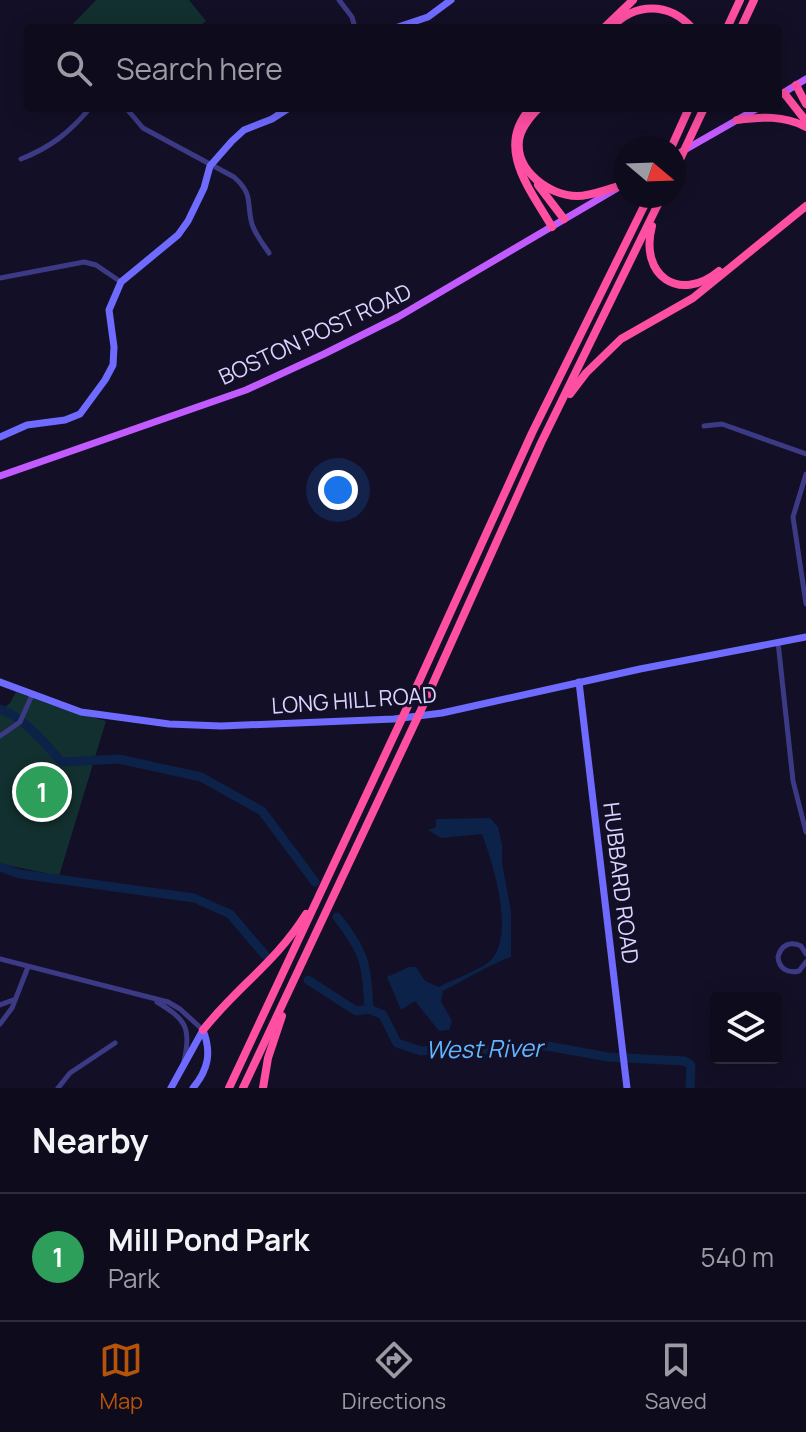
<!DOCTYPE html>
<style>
:root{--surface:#0e0b1c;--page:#1c1929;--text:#f1f3f6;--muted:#9b9ba3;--line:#2e2b3b;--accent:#b45309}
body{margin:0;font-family:Manrope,sans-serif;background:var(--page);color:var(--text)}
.controls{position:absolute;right:24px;bottom:24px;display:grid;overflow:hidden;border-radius:8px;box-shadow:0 4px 20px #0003}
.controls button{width:72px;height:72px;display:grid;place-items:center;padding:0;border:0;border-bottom:2px solid var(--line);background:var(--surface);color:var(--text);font:40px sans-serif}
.compass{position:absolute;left:614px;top:136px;width:72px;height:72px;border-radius:50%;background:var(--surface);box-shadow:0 4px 20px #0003;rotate:109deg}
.you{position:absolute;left:338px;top:490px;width:28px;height:28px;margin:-20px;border:6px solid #fff;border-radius:50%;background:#1a73e8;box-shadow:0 0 0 12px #1a73e833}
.badge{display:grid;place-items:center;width:52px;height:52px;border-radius:50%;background:var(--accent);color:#fff;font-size:26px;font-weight:700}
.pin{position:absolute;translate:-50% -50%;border:4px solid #fff;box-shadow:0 2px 8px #0006}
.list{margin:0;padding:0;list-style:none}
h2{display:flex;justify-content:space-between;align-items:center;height:104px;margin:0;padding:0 32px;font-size:34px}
h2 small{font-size:26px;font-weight:400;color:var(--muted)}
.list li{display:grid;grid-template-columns:52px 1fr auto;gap:24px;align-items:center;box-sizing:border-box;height:128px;padding:0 32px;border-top:2px solid var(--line)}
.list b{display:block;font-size:30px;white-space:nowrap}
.list p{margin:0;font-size:26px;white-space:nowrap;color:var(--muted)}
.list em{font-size:26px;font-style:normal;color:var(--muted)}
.icon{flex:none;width:44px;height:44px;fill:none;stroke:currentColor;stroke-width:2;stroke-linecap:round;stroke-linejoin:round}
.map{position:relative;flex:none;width:806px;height:1088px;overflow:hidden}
.search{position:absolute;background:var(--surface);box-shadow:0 4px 20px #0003;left:24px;right:24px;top:24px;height:88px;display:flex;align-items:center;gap:20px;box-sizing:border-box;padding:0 28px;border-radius:8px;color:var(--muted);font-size:30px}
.sheet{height:232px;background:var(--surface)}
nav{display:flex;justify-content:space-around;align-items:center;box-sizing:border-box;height:112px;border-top:2px solid var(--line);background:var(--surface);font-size:22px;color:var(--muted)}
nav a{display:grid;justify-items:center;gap:4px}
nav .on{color:var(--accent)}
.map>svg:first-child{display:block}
.green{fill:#12302f}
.water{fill:#0c2248}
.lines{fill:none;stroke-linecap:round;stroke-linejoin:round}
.river{stroke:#0c2248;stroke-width:9}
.street{stroke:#3d3a85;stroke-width:5}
.secondary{stroke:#6f6bff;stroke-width:7}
.primary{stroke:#c25bff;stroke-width:7}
.highway{stroke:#ff4fa3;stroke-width:8}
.labels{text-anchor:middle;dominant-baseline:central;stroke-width:6;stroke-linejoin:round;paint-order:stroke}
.street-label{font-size:22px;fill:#d9d4ff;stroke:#130f26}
.water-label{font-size:24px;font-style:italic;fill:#62b6ff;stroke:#130f26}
</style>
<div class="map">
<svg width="806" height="1088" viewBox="0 0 806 1088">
<rect width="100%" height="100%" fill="#130f26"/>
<g class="green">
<path d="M96 0H189L206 21 198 28H69Z"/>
<path d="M16 692 63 709 106 721 59 876 2 864 0 869V711L10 703Z"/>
</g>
<path class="water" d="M490 818 498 827 502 845V863L511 911V957C489 965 465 980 443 991L441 1001 452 1021 449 1030 439 1031 415 1001 401 1010 387 977 409 967H416L425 981 439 987C452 980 480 970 490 961 516 936 493 864 482 834L441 838 428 830 436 827V819Z"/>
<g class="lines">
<g class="river">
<path d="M0 709C26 719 43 742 62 762L119 759 201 777 262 811 315 882"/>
<path d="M0 867 20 874 194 898 230 914 265 955"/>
<path d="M337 917C366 954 366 963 369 1009"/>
<path d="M308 980 353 1009 357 1011 369 1009"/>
<path d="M369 1009 383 1015 397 1043 421 1051 464 1048 518 1052 532 1046H547L608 1057 684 1061 691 1065 690 1088"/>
</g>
<g class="street">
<path d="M339 0 352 17 355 28"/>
<path d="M126 108 143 128 234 177C254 195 246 202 252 224 255 234 263 244 269 253"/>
<path d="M21 159C51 147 69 133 90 108"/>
<path d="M0 278 84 262 96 265 121 282"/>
<path d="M704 426 722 424 806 454"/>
<path d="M806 474 793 517 806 604"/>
<path d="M778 642 793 781 806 832"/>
<path d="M0 736 20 722 32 695"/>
<path d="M806 954 801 946C790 941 781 945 778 957 779 968 787 974 799 971L806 962"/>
<path d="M0 959 168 1002 180 1009 203 1030"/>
<path d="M157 1002C185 1019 192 1027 184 1061"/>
<path d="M0 1005 13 1000"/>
<path d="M0 1024 12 1008 28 967"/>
<path d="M58 1088 70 1073 115 1043"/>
</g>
<g class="secondary">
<path d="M395 28 428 17 451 0"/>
<path d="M0 437 27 425 65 420 80 414 105 380 113 365 114 347 109 310 121 282 178 235 188 221 204 188 210 166 232 141 244 130 272 119 289 108"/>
<path d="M0 682 81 712 169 724 221 726 394 719 442 713 640 669 806 637"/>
<path d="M579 682 627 1088"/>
<path d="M171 1088 203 1030"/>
<path d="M193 1088C208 1070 212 1053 203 1030"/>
</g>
<g class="primary">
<path d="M778 96 806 79"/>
<path d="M674 156 758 108"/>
<path d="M0 476 246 390 324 354 398 317 626 183"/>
</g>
<g class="highway">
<path d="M604 28 633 0"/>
<path d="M611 28C635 2 669 2 692 28"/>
<path d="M727 28 740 0"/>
<path d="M741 28 754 0"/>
<path d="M796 85 806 104"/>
<path d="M784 93 806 121"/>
<path d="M539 108C530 117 521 128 519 140 515 171 550 196 577 196 591 196 607 189 620 186"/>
<path d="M530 109C495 148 530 189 552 227"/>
<path d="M737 120C761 117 784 115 806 127"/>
<path d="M671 148 689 108"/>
<path d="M674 172 704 108"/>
<path d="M538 185 564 219"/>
<path d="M652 226C639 275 679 304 719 271"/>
<path d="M570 394 586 373 621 339 693 298 806 206"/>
<path d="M203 1030C237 987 276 962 306 914"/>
<path d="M229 1088 406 710 532 433 649 196"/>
<path d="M243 1088 421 710 541 443 662 196"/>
<path d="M263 1088 268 1058 282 1016"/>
</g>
</g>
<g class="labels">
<g class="street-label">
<text transform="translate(315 334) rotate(-25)">BOSTON POST ROAD</text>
<text transform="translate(354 700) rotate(-4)">LONG HILL ROAD</text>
<text transform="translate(621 883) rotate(83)">HUBBARD ROAD</text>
</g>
<g class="water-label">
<text transform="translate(484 1048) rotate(-1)">West River</text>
</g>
</g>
</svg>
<div class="controls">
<button><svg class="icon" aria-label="layers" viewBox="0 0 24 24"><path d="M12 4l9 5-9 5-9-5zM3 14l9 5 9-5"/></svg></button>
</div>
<svg class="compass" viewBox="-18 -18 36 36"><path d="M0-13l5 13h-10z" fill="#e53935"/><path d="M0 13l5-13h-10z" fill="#9b9ba3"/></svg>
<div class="you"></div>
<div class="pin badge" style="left:42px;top:792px;background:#2e9e5b">1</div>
<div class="search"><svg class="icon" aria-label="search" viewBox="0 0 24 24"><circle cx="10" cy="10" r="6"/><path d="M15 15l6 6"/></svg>Search here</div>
</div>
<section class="sheet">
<h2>Nearby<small></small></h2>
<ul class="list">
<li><span class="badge" style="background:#2e9e5b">1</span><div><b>Mill Pond Park</b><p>Park</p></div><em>540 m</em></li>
</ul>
</section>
<nav>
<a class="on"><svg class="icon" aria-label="map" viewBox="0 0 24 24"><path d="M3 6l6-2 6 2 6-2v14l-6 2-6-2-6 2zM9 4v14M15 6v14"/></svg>Map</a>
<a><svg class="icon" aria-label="directions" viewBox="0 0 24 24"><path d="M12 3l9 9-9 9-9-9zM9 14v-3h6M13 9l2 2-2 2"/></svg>Directions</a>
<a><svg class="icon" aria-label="saved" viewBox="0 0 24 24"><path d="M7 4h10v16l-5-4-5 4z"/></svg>Saved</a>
</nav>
